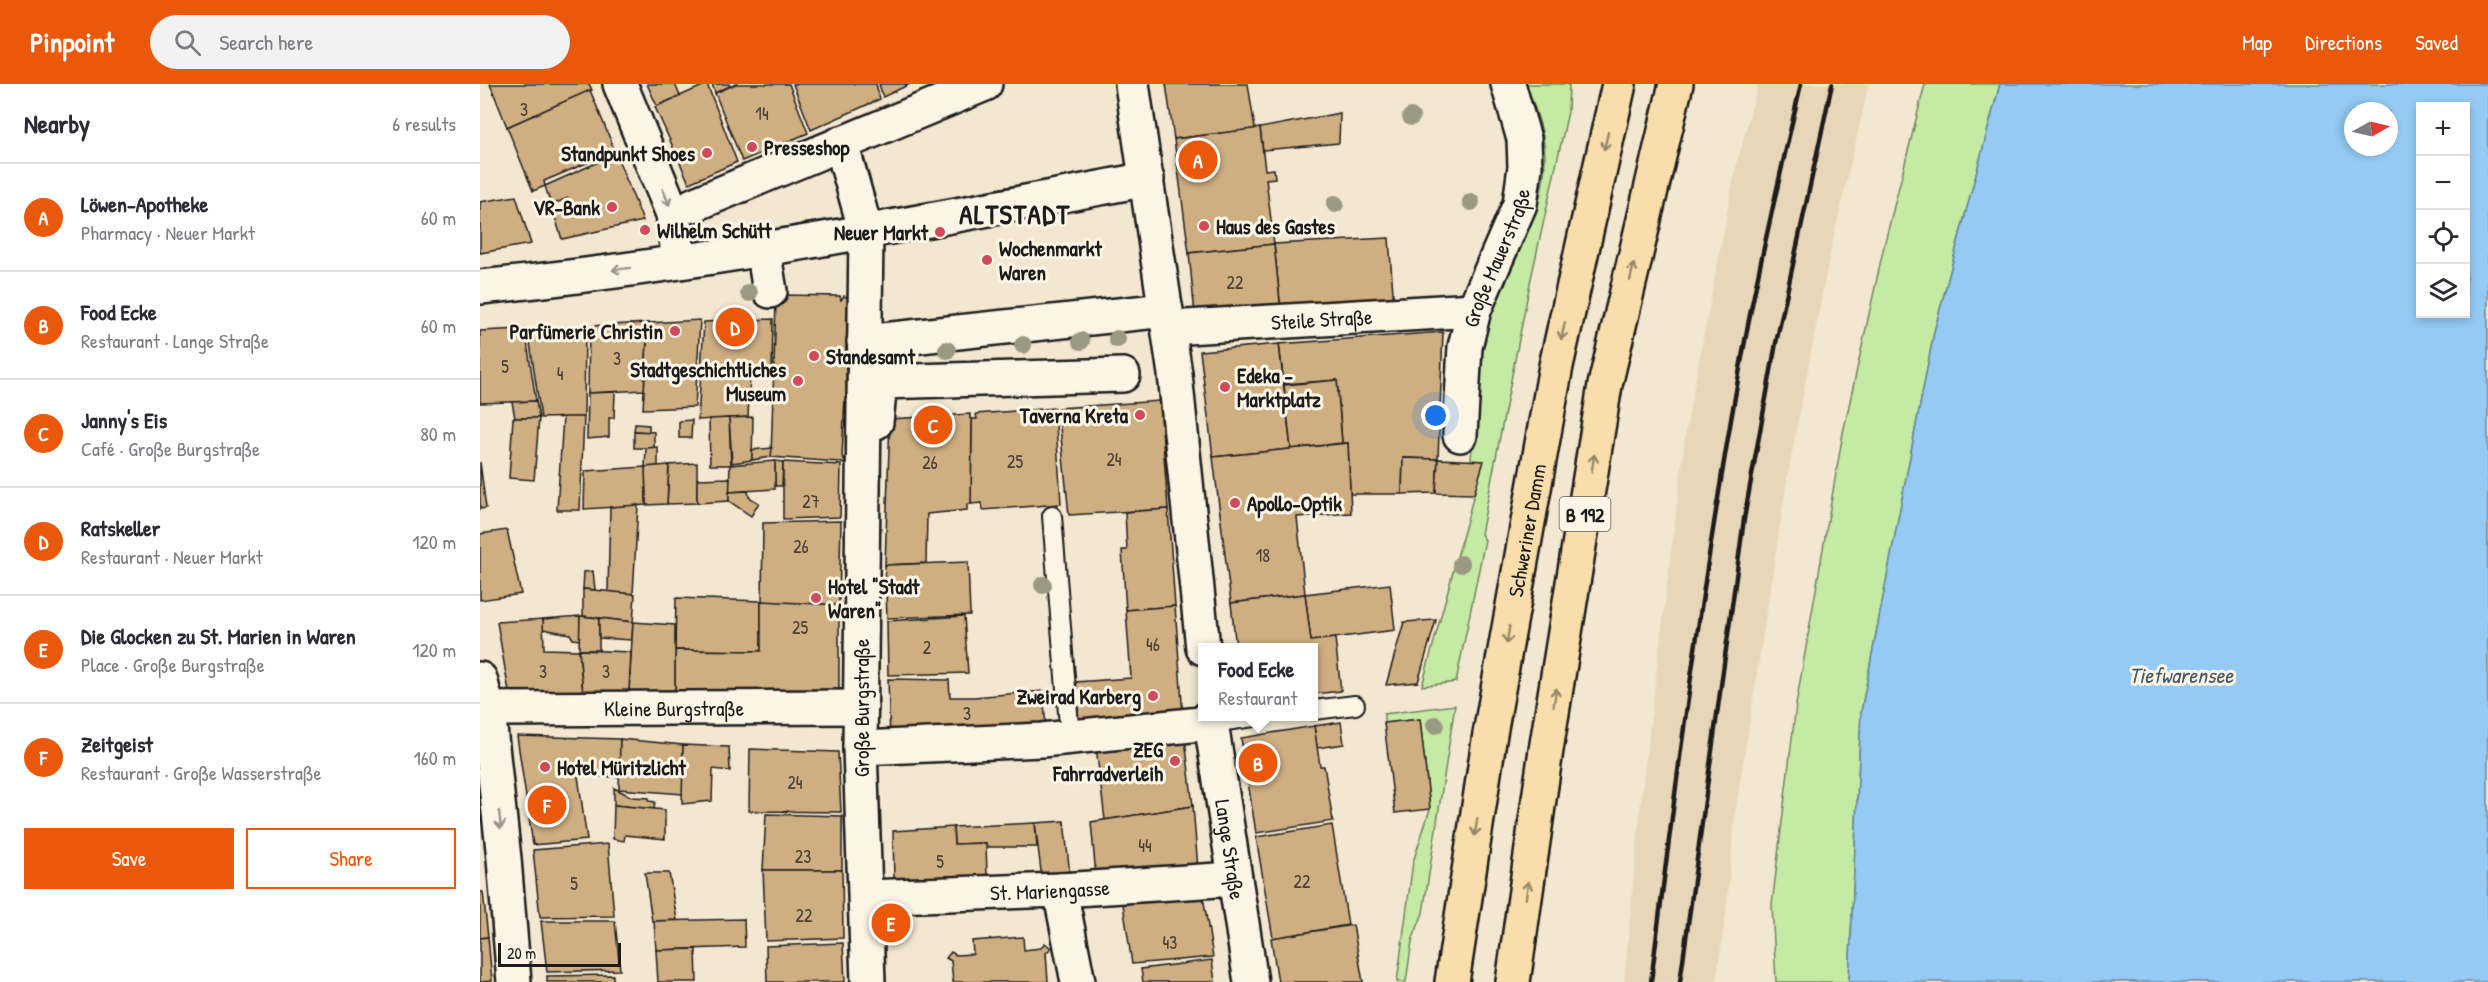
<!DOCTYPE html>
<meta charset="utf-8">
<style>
:root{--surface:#fff;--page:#f2f2f3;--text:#2b2b33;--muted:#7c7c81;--line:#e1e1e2;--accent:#ea580c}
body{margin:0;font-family:"Patrick Hand",sans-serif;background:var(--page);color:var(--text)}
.controls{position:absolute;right:18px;top:18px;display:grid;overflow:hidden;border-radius:0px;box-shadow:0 3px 9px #0003}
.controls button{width:54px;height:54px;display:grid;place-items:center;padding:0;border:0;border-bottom:2px solid var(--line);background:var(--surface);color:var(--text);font:30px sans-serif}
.compass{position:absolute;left:1864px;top:18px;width:54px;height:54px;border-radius:50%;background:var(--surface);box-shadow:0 3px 9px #0003;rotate:82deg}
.scale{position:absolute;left:18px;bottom:15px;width:123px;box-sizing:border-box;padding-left:6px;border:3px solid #1c1c1c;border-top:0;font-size:16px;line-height:21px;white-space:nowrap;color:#1c1c1c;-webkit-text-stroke:4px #fcf5e5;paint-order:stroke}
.you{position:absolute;left:956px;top:332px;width:21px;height:21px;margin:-15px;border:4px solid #fff;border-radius:50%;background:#1a73e8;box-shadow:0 0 0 9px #1a73e833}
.badge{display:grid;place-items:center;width:39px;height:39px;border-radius:50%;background:var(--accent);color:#fff;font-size:20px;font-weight:700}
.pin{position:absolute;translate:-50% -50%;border:3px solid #fff;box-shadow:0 2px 6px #0006}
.popup{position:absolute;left:718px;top:559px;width:120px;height:78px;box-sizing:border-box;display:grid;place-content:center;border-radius:0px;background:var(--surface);filter:drop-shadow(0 2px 4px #0005);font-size:20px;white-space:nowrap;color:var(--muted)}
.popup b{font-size:22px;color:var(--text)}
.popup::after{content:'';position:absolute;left:50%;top:100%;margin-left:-12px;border:12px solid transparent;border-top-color:var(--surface)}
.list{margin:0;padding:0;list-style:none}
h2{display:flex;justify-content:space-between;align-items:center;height:78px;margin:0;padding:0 24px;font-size:26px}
h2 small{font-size:20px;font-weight:400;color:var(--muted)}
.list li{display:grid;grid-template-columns:39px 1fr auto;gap:18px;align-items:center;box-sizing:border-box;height:108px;padding:0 24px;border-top:2px solid var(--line)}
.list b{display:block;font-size:22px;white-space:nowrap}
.list p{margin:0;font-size:20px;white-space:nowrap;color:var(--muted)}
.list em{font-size:20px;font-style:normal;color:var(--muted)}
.actions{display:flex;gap:12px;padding:18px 24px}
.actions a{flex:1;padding:14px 0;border:2px solid var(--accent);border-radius:0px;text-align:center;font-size:21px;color:var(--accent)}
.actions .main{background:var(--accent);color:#fff}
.icon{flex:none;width:33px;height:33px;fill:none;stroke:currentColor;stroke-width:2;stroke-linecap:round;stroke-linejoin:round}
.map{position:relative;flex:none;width:2008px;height:898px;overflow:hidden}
header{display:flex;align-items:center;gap:36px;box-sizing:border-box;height:84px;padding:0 30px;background:var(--accent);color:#fff}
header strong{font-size:28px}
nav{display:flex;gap:33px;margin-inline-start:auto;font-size:21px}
.search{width:420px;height:54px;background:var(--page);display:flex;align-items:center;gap:15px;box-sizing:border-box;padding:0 21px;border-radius:33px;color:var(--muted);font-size:22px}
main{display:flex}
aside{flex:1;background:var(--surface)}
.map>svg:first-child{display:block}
.built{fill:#e8d6b9}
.green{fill:#c5eaa4;stroke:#708360;stroke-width:1.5}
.water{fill:#94caf3;stroke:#64849d;stroke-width:1.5;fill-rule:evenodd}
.building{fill:#cfae82;stroke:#1c1c1c;stroke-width:1.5}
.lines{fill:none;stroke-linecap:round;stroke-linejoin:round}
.lane-casing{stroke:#1c1c1c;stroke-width:22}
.street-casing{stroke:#1c1c1c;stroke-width:38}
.primary-casing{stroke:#1c1c1c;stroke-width:38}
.lane{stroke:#fcf5e5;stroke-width:18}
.street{stroke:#fcf5e5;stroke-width:33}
.primary{stroke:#f9deab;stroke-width:33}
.rail{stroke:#1c1c1c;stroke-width:4.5}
.tree{fill:#999984}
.oneway{stroke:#96876b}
.oneway2{stroke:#97938b}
.poi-dot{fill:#d1495b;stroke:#fcf5e5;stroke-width:2}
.labels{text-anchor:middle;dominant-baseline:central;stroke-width:6;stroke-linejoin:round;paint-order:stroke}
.number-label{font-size:18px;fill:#494036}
.shield{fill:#fcf5e5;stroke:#5f5d58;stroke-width:1.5}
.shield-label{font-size:20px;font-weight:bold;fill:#1c1c1c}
.poi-label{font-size:21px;font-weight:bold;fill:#1c1c1c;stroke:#fcf5e5;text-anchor:start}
.street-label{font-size:21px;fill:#1c1c1c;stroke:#fcf5e5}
.water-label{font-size:22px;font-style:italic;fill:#465967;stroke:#fcf5e5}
.district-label{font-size:27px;font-weight:bold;letter-spacing:1.5px;fill:#1c1c1c;stroke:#fcf5e5}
</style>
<header>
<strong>Pinpoint</strong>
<div class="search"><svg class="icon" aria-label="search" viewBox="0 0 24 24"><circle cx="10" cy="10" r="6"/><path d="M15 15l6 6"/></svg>Search here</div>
<nav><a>Map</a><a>Directions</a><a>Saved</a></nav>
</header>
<main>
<aside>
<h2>Nearby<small>6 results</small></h2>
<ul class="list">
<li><span class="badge">A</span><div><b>Löwen-Apotheke</b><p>Pharmacy · Neuer Markt</p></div><em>60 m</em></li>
<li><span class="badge">B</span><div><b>Food Ecke</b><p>Restaurant · Lange Straße</p></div><em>60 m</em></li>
<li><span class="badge">C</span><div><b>Janny's Eis</b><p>Café · Große Burgstraße</p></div><em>80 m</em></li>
<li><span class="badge">D</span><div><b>Ratskeller</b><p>Restaurant · Neuer Markt</p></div><em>120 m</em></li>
<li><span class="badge">E</span><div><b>Die Glocken zu St. Marien in Waren</b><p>Place · Große Burgstraße</p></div><em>120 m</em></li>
<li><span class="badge">F</span><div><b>Zeitgeist</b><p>Restaurant · Große Wasserstraße</p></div><em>160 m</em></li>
</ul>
<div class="actions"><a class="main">Save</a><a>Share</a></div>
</aside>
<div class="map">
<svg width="2008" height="898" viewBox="0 0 2008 898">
<rect width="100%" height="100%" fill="#f3e7d1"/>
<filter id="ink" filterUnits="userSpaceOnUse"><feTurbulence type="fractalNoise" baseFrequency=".0167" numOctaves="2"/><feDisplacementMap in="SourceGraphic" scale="12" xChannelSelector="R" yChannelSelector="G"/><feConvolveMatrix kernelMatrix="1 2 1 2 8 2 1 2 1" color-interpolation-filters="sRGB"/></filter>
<g filter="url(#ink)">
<path class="built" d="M1278 0H1389L1350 169 1308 390 1255 731 1246 829 1236 898H1144L1161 715 1206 345 1255 87Z"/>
<g class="green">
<path d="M1046 0H1089L1088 28 1050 199 1001 450 1005 456 976 598 942 602 1003 377 991 376C994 343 993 298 1000 266 1015 195 1077 128 1063 53 1060 35 1052 17 1046 0Z"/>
<path d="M1445 0H1520L1454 248 1381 628 1369 898H1296L1292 821 1316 621 1363 349 1404 162Z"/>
<path d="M975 621 943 829 932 857 926 898H917L933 778 950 725 940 635 904 639V630Z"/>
</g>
<path class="water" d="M1520 0H2008V898H1369L1381 628 1454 248ZM1940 22H1986V230H1940ZM1873 27H1909V63H1873Z"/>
<g class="building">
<path d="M10 0H109L112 6 27 43Z"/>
<path d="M167 0H195L200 12 177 22Z"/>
<path d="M227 0 257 78 209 99 175 23Z"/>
<path d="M232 0H249L250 2 235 9Z"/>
<path d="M256 0H309L328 49 262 77 235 9Z"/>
<path d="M313 0H396L400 15 331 46Z"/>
<path d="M399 0H430L403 13Z"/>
<path d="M686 0H768L775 45 694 55Z"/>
<path d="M110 6 135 67 64 97 65 102 53 107 27 43Z"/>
<path d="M860 29 859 59 783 66 780 44Z"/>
<path d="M780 44 785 86 794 85 795 94 786 95 794 160 709 169 694 55Z"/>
<path d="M136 70 163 137 82 155 74 130 88 126 90 121 88 114 71 121 65 102Z"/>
<path d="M36 112 51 160 0 169V118Z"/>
<path d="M909 154 914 223 801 227 794 160Z"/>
<path d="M794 160 801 227 715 231 709 169Z"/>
<path d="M301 211 360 212 361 216 364 212 369 214 366 265V279L368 280 366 284 367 314H365L362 372 366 378 364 380 360 378 291 373 296 218Z"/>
<path d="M293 235 292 291H270L268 333 218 336 224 238Z"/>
<path d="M220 236 215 323 163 325 168 239Z"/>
<path d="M168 239 164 306 108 309 109 242Z"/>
<path d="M105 242 104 333 61 334 48 245Z"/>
<path d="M45 245 56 317 0 319V247Z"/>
<path d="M963 248 958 375 923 374 922 410H870L868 359H862L857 296 804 300 799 260Z"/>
<path d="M799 260 811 365 733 373 720 267Z"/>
<path d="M857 296 862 359 811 365 804 301Z"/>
<path d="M135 308 134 334H129V353L107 355 108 309Z"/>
<path d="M56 317 59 334H35L32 318Z"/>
<path d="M680 317 688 425 589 431 578 324Z"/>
<path d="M575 324 581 420 503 426 502 419 491 420 492 335H497L496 330Z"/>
<path d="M490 330V335H492L491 420H487V426L447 430 446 479 405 481 410 335Z"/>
<path d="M83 333H104L100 426H77Z"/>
<path d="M273 333 272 376 252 379 249 334Z"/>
<path d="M33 334H59L54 396 29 394Z"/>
<path d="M249 334 251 381H230L229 335Z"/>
<path d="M212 336 211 354H199V337Z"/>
<path d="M155 340 169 341V348L154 347Z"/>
<path d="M154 347 174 348V364H154Z"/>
<path d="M868 359 871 429 817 433 825 510 751 519 733 373Z"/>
<path d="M178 363V382L165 383 166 364Z"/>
<path d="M292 364 291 373 272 376V366Z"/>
<path d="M923 374 958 375 956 409 922 410Z"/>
<path d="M958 375 1004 377 994 410 956 409Z"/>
<path d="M295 377 303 378 302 402H295Z"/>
<path d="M295 377V405L249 408 250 381Z"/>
<path d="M0 378 6 424 0 425Z"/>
<path d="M303 378 361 381 360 433 303 435Z"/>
<path d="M217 379V419L187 420 189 381Z"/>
<path d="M189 381 187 420 166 421 165 383Z"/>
<path d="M165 383 166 421 104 425 105 387Z"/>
<path d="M250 394 249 417 217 419V395Z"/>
<path d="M268 407 269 413 279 419 271 432 249 417V408Z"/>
<path d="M158 421 153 510 128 508 130 423Z"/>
<path d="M688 425 695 522 646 526 642 466H647L645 428Z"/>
<path d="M361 437 359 521 282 518 283 439Z"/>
<path d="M27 446 41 510 0 516V450Z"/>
<path d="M488 478 490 531 407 534 405 481Z"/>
<path d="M113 487 115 506 103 505 104 488Z"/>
<path d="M910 500 915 546 831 557 825 510Z"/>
<path d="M103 505 155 510 153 538 103 532Z"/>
<path d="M825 510 831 557 855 554 861 607 834 610V564H756L751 519Z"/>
<path d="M196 514 281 517V567L195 566Z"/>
<path d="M281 517 359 521V607H195V566L281 567Z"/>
<path d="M695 522 703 632 599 640 596 598 651 594 646 526Z"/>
<path d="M100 532V556L93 555 90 550 63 545V535Z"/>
<path d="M100 532 119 534V566H99Z"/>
<path d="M484 532 488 589 408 591 407 537Z"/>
<path d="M119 534 153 538 152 556 119 554Z"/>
<path d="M63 535 64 565 99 566 103 608H29L17 538Z"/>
<path d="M956 536 938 598 906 601 924 538Z"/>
<path d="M153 538 195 541V607H149Z"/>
<path d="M99 566 151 568 149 607 103 608Z"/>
<path d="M408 595 469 596 470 613H494L563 607 566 644 410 655Z"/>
<path d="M940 635 950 725 915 729 904 639Z"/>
<path d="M861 638 864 660 837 664 834 642Z"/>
<path d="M834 642 840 682H844L853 737 776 749 761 654Z"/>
<path d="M37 652 140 655V693L98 692 107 756 53 761Z"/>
<path d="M140 655 203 661V710L139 705Z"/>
<path d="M705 655 713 722 625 736 616 663Z"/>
<path d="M203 661 249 663 250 687 233 685 232 717 202 720Z"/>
<path d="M270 665 358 668 361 728 269 727Z"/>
<path d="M134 704 152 713 169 714 168 717 175 718 174 725 134 721Z"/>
<path d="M134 721 185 726V755L145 751 144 757 133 755Z"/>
<path d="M713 722 718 785 616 792 611 738Z"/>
<path d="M286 730 362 732V786H283Z"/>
<path d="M584 737 590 791 562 795 555 739Z"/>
<path d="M555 739 557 763H506V759L474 760 473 743Z"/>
<path d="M852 741 868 841 793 854 776 753Z"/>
<path d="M473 743 474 760 506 759 507 792 414 797 413 747Z"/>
<path d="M128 760 134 832 60 833 53 766Z"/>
<path d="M283 786H362L363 854 286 857Z"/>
<path d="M165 789H189L197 836 172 837Z"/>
<path d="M0 808H3L8 853 0 854Z"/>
<path d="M723 812 733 873 652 880 643 820Z"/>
<path d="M264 835 265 863 176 866 174 837Z"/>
<path d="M61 837H135L140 886 67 888Z"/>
<path d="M873 841 883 898H798L791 854Z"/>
<path d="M8 853 12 897 0 898V854Z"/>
<path d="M543 853 544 866 561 864 565 859 571 864 566 869 568 898H473L471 877 466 874 471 868 476 871 493 870 492 857Z"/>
<path d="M363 859 365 898H287L286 862Z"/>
<path d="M216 865 217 898H178L176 866Z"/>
<path d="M732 876 735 898H663L661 885Z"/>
<path d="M133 891V898H67V892Z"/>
</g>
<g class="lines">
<g class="lane-casing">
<g id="lane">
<path d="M572 432 590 654"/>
<path d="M834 626 875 621"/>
<path d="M731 639 781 632"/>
</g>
</g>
<g class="street-casing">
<g id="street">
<path d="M140 0 193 130 199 178"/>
<path d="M652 0 695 290 723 564"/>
<path d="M361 59 386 148 380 664 388 898"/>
<path d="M213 121 505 0"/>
<path d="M283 165 290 207"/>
<path d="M0 203C224 181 446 137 667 95"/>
<path id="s1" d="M689 244 994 226"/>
<path d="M384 258 686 226"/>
<path d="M396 338 400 298 643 291"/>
<path id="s2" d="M980 351 985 263 994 226 1040 120 1045 83 1044 55 1028 0"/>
<path d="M0 595 8 625 24 775 34 898"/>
<path id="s3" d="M8 625 381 623"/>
<path id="s4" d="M730 632 771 898"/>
<path d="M380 664 562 656 731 639"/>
<path d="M580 806 598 898"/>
<path id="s5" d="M386 813 580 806 754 795"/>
</g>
</g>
<g class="primary-casing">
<g id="primary">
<path id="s6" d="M972 898 1010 650 1076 282 1139 0"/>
<path d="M1033 898 1066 666 1125 301 1196 0"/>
</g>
</g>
<use href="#lane" class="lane"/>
<use href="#street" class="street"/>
<use href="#primary" class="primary"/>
<g class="rail">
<path d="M1171 898C1198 680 1227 462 1267 246 1283 163 1302 82 1321 0"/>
<path d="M1200 898 1264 435 1296 259 1352 0"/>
</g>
</g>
<g class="tree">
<circle cx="931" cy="33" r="9"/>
<circle cx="991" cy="118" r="9"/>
<circle cx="855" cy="120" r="9"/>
<circle cx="269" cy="209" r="9"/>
<circle cx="637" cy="255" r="9"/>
<circle cx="601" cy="257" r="9"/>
<circle cx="543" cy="261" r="9"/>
<circle cx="467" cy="266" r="9"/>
<circle cx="981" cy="480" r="9"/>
<circle cx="563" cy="501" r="9"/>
<circle cx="955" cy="641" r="9"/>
</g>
<defs><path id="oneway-shaft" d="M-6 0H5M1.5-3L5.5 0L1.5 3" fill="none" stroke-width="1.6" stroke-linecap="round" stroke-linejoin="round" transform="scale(1.5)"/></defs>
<g class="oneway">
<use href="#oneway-shaft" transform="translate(1126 57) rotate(103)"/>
<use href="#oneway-shaft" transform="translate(1152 188) rotate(-77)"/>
<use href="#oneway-shaft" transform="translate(1083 247) rotate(103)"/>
<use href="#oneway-shaft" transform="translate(1113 379) rotate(-81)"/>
<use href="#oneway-shaft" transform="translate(1028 551) rotate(100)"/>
<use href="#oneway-shaft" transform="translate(1075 613) rotate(-81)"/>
<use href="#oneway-shaft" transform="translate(996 743) rotate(99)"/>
<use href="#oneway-shaft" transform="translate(1047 806) rotate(-82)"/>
</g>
<g class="oneway2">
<use href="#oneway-shaft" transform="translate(186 113) rotate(68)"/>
<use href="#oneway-shaft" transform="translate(141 185) rotate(173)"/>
<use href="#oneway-shaft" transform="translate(20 736) rotate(84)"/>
</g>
</g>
<g class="poi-dot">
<circle cx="272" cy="63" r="6"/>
<circle cx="227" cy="69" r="6"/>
<circle cx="132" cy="123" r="6"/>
<circle cx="724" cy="142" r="6"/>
<circle cx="165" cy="146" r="6"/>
<circle cx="460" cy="148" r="6"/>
<circle cx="507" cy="176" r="6"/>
<circle cx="195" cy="247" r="6"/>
<circle cx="334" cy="272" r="6"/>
<circle cx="318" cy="297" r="6"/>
<circle cx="745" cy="303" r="6"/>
<circle cx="660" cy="331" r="6"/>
<circle cx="755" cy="419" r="6"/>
<circle cx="336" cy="514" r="6"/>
<circle cx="673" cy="612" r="6"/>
<circle cx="695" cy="677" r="6"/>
<circle cx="65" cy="683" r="6"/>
</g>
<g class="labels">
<g class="number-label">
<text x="44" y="25">3</text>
<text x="282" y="29">14</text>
<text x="755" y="198">22</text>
<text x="137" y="274">3</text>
<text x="25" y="282">5</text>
<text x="80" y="289">4</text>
<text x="634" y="375">24</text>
<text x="535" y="377">25</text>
<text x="450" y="378">26</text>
<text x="331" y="417">27</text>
<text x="321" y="462">26</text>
<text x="783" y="471">18</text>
<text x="320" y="543">25</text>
<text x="673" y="560">46</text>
<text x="447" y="563">2</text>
<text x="63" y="587">3</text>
<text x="126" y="587">3</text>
<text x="487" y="629">3</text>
<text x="315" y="698">24</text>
<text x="665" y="761">44</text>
<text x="323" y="772">23</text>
<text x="460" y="777">5</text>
<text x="822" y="797">22</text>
<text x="94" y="799">5</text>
<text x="324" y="831">22</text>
<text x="690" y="858">43</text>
</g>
<rect class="shield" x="1079.5" y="413" width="51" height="34" rx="4.5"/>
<g class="shield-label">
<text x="1105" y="430">B 192</text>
</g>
<g class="poi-label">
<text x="284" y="63">Presseshop</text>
<text x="215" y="69" text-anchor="end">Standpunkt Shoes</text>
<text x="120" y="123" text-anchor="end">VR-Bank</text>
<text x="736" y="142">Haus des Gastes</text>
<text x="177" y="146">Wilhelm Schütt</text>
<text x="448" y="148" text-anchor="end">Neuer Markt</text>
<text x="519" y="164">Wochenmarkt<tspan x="519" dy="24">Waren</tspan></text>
<text x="183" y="247" text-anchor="end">Parfümerie Christin</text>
<text x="346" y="272">Standesamt</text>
<text x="306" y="285" text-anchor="end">Stadtgeschichtliches<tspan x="306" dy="24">Museum</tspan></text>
<text x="757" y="291">Edeka -<tspan x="757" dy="24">Marktplatz</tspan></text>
<text x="648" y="331" text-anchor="end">Taverna Kreta</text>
<text x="767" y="419">Apollo-Optik</text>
<text x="348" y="502">Hotel "Stadt<tspan x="348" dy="24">Waren"</tspan></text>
<text x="661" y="612" text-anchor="end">Zweirad Karberg</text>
<text x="683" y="665" text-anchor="end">ZEG<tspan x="683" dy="24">Fahrradverleih</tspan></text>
<text x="77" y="683">Hotel Müritzlicht</text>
</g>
<g class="street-label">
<text stroke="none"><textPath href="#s2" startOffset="183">Große Mauerstraße</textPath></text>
<text stroke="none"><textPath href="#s1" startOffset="153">Steile Straße</textPath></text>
<text stroke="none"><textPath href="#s6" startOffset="458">Schweriner Damm</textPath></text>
<text stroke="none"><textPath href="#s3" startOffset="186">Kleine Burgstraße</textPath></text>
<text transform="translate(381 624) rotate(-90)">Große Burgstraße</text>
<text stroke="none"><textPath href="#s4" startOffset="135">Lange Straße</textPath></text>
<text stroke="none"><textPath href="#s5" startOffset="184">St. Mariengasse</textPath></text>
</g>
<g class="water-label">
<text x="1701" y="591">Tiefwarensee</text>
</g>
<g class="district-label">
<text x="535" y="130">ALTSTADT</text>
</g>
</g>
</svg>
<div class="controls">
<button>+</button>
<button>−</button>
<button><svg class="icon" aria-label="locate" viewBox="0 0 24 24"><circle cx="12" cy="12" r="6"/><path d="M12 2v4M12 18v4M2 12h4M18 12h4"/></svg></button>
<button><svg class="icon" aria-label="layers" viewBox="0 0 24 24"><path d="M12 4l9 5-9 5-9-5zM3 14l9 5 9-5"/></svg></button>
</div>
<svg class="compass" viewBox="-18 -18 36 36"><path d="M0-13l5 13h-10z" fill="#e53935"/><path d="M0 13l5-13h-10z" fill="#7c7c81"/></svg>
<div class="scale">20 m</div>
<div class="you"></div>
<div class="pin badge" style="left:718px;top:76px">A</div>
<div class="pin badge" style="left:778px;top:679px">B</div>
<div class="popup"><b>Food Ecke</b>Restaurant</div>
<div class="pin badge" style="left:453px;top:341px">C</div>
<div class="pin badge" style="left:255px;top:243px">D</div>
<div class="pin badge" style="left:411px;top:839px">E</div>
<div class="pin badge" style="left:67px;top:721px">F</div>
</div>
</main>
